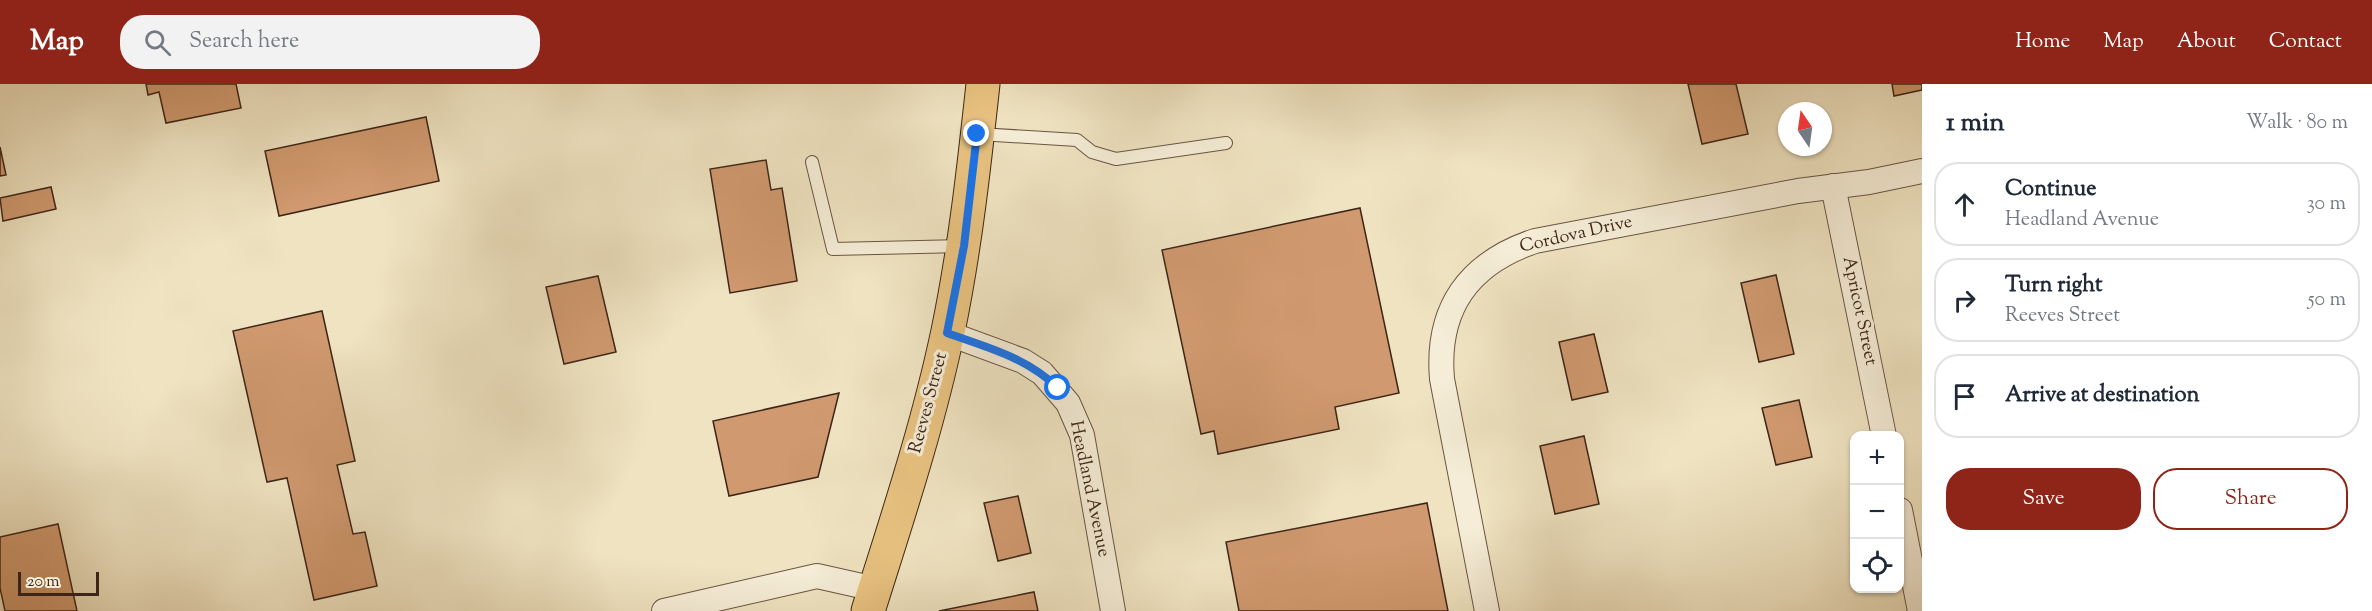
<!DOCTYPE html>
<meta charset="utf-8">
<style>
:root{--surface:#fff;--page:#f2f2f3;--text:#1f2937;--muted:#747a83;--line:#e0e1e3;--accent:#8f2418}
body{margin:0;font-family:"Sorts Mill Goudy",serif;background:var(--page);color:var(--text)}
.controls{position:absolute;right:18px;bottom:18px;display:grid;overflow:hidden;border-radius:12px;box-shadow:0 2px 4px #0004}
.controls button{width:54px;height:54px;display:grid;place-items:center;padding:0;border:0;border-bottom:2px solid var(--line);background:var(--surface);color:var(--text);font:30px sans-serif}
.compass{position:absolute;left:1778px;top:18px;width:54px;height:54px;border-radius:50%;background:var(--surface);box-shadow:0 2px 4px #0004;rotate:347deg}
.scale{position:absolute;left:18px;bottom:15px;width:81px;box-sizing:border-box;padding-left:6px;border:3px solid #3d2618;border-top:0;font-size:16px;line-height:21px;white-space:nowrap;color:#3d2618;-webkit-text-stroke:4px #f5edd7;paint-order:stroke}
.stop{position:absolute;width:18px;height:18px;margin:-14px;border:4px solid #1a73e8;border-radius:50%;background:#fff}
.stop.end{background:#1a73e8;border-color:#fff;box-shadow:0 2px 6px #0008}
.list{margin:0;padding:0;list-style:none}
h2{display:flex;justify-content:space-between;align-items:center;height:78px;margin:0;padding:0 24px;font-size:26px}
h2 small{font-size:20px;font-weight:400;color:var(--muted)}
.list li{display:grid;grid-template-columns:39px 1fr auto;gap:18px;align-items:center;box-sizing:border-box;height:84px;margin:0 12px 12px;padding:0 12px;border:2px solid var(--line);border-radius:24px}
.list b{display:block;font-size:22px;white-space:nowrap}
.list p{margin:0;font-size:20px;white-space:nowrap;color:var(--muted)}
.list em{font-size:20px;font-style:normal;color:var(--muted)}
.actions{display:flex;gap:12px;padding:18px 24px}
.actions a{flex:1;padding:14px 0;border:2px solid var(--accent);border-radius:24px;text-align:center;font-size:21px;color:var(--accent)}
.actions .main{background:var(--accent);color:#fff}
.icon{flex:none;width:33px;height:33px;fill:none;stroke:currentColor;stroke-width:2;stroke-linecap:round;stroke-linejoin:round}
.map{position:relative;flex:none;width:1922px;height:527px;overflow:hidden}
header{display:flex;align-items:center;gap:36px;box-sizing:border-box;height:84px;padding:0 30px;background:var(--accent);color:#fff}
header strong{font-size:28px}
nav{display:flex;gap:33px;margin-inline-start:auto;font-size:21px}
.search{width:420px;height:54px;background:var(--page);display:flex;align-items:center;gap:15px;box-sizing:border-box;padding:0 21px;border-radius:24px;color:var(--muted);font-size:22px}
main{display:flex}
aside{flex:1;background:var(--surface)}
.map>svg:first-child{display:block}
.building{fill:#d0996f;stroke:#3d2618;stroke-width:1.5}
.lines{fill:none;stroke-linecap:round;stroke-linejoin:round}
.service-casing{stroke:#6a5542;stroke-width:14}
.minor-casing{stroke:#6a5542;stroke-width:26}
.primary-casing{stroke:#3d2618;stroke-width:35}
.service{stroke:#f5edd7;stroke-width:12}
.minor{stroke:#f5edd7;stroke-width:24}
.primary{stroke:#e8c280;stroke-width:33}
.route{stroke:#1a73e8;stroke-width:8}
.labels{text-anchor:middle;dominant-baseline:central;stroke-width:6;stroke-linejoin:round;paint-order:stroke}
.street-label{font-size:18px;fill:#3d2618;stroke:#f5edd7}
</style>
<header>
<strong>Map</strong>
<div class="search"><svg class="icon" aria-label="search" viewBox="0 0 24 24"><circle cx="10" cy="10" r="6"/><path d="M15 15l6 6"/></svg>Search here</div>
<nav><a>Home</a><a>Map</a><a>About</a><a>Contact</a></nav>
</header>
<main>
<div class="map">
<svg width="1922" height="527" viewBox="0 0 1922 527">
<rect width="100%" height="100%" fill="#efe3c1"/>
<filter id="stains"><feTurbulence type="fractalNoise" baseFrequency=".00333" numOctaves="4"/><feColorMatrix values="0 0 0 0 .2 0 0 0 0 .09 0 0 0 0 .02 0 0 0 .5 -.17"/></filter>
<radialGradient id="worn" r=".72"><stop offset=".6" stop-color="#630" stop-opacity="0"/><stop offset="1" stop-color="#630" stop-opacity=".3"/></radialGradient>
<g class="building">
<path d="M146 0H236L241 24 166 39 159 8 148 11Z"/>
<path d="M1688 0H1736L1748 50 1702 60Z"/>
<path d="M1892 0H1922V6L1894 12Z"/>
<path d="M426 33 439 97 279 132 265 67Z"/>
<path d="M0 63 6 91 0 92Z"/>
<path d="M766 76 771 106 782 104 797 197 730 209 710 85Z"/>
<path d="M51 103 56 125 3 137 0 114Z"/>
<path d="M1360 124 1399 309 1335 323 1339 345 1218 370 1214 347 1201 350 1162 166Z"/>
<path d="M1776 191 1794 270 1759 278 1741 199Z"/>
<path d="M598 192 616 268 564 280 546 203Z"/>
<path d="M322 227 355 377 337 381 353 450 365 448 377 502 314 516 287 394 267 398 233 247Z"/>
<path d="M1594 250 1608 308 1572 316 1559 258Z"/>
<path d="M839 309 818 393 729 412 713 337Z"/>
<path d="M1799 316 1812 373 1776 381 1762 324Z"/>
<path d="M1584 352 1599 420 1555 430 1540 362Z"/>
<path d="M1018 412 1031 469 998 477 984 419Z"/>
<path d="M1427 419 1448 527H1239L1226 458Z"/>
<path d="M58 440 77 527H5L0 504V453Z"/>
<path d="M1034 508 1038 527H939Z"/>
</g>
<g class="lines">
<g class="service-casing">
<g id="service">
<path d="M979 50 1077 56 1092 68 1116 75 1226 59"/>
<path d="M812 78 833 165 963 162"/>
</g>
</g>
<g class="minor-casing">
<g id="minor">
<path d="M1833 102 1884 352"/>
<path d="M947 249 1023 277 1042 289 1068 319 1082 351 1113 527"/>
<path d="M1900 426 1920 527"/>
<path d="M664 527 817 492 875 505"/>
<path d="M1487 527 1442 295C1436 224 1469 179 1535 157L1798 107 1869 98 1922 87"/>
</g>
</g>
<g class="primary-casing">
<path id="primary" d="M868 527C897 435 928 342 948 247 965 165 974 83 983 0"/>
</g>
<use href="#service" class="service"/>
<use href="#minor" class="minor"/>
<use href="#primary" class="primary"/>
</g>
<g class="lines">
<path class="route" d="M977 50 964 162 947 249C988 264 1026 273 1058 304"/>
</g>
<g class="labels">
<g class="street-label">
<text transform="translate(1576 151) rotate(-13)">Cordova Drive</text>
<text transform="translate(1859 227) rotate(78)">Apricot Street</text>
<text transform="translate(929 319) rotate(-75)">Reeves Street</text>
<text transform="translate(1089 405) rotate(78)">Headland Avenue</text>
</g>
</g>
<rect width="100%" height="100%" filter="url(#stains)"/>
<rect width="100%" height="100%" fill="url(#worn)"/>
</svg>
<div class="controls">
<button>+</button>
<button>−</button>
<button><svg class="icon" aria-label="locate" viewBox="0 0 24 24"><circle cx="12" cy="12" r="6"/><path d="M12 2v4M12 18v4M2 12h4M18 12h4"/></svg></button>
</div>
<svg class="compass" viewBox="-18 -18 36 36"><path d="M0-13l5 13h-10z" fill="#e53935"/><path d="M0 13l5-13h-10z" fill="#747a83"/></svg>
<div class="scale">20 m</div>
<div class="stop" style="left:1058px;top:304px"></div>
<div class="stop end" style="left:977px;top:50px"></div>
</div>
<aside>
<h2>1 min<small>Walk · 80 m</small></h2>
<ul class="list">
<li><svg class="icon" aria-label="ahead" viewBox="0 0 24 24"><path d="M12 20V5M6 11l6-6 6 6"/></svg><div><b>Continue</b><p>Headland Avenue</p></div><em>30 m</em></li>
<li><svg class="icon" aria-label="right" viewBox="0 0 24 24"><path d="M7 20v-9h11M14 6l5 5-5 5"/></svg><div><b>Turn right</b><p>Reeves Street</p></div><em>50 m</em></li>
<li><svg class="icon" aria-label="arrive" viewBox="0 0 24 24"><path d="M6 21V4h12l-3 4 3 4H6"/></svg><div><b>Arrive at destination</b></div></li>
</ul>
<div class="actions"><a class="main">Save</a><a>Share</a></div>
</aside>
</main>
